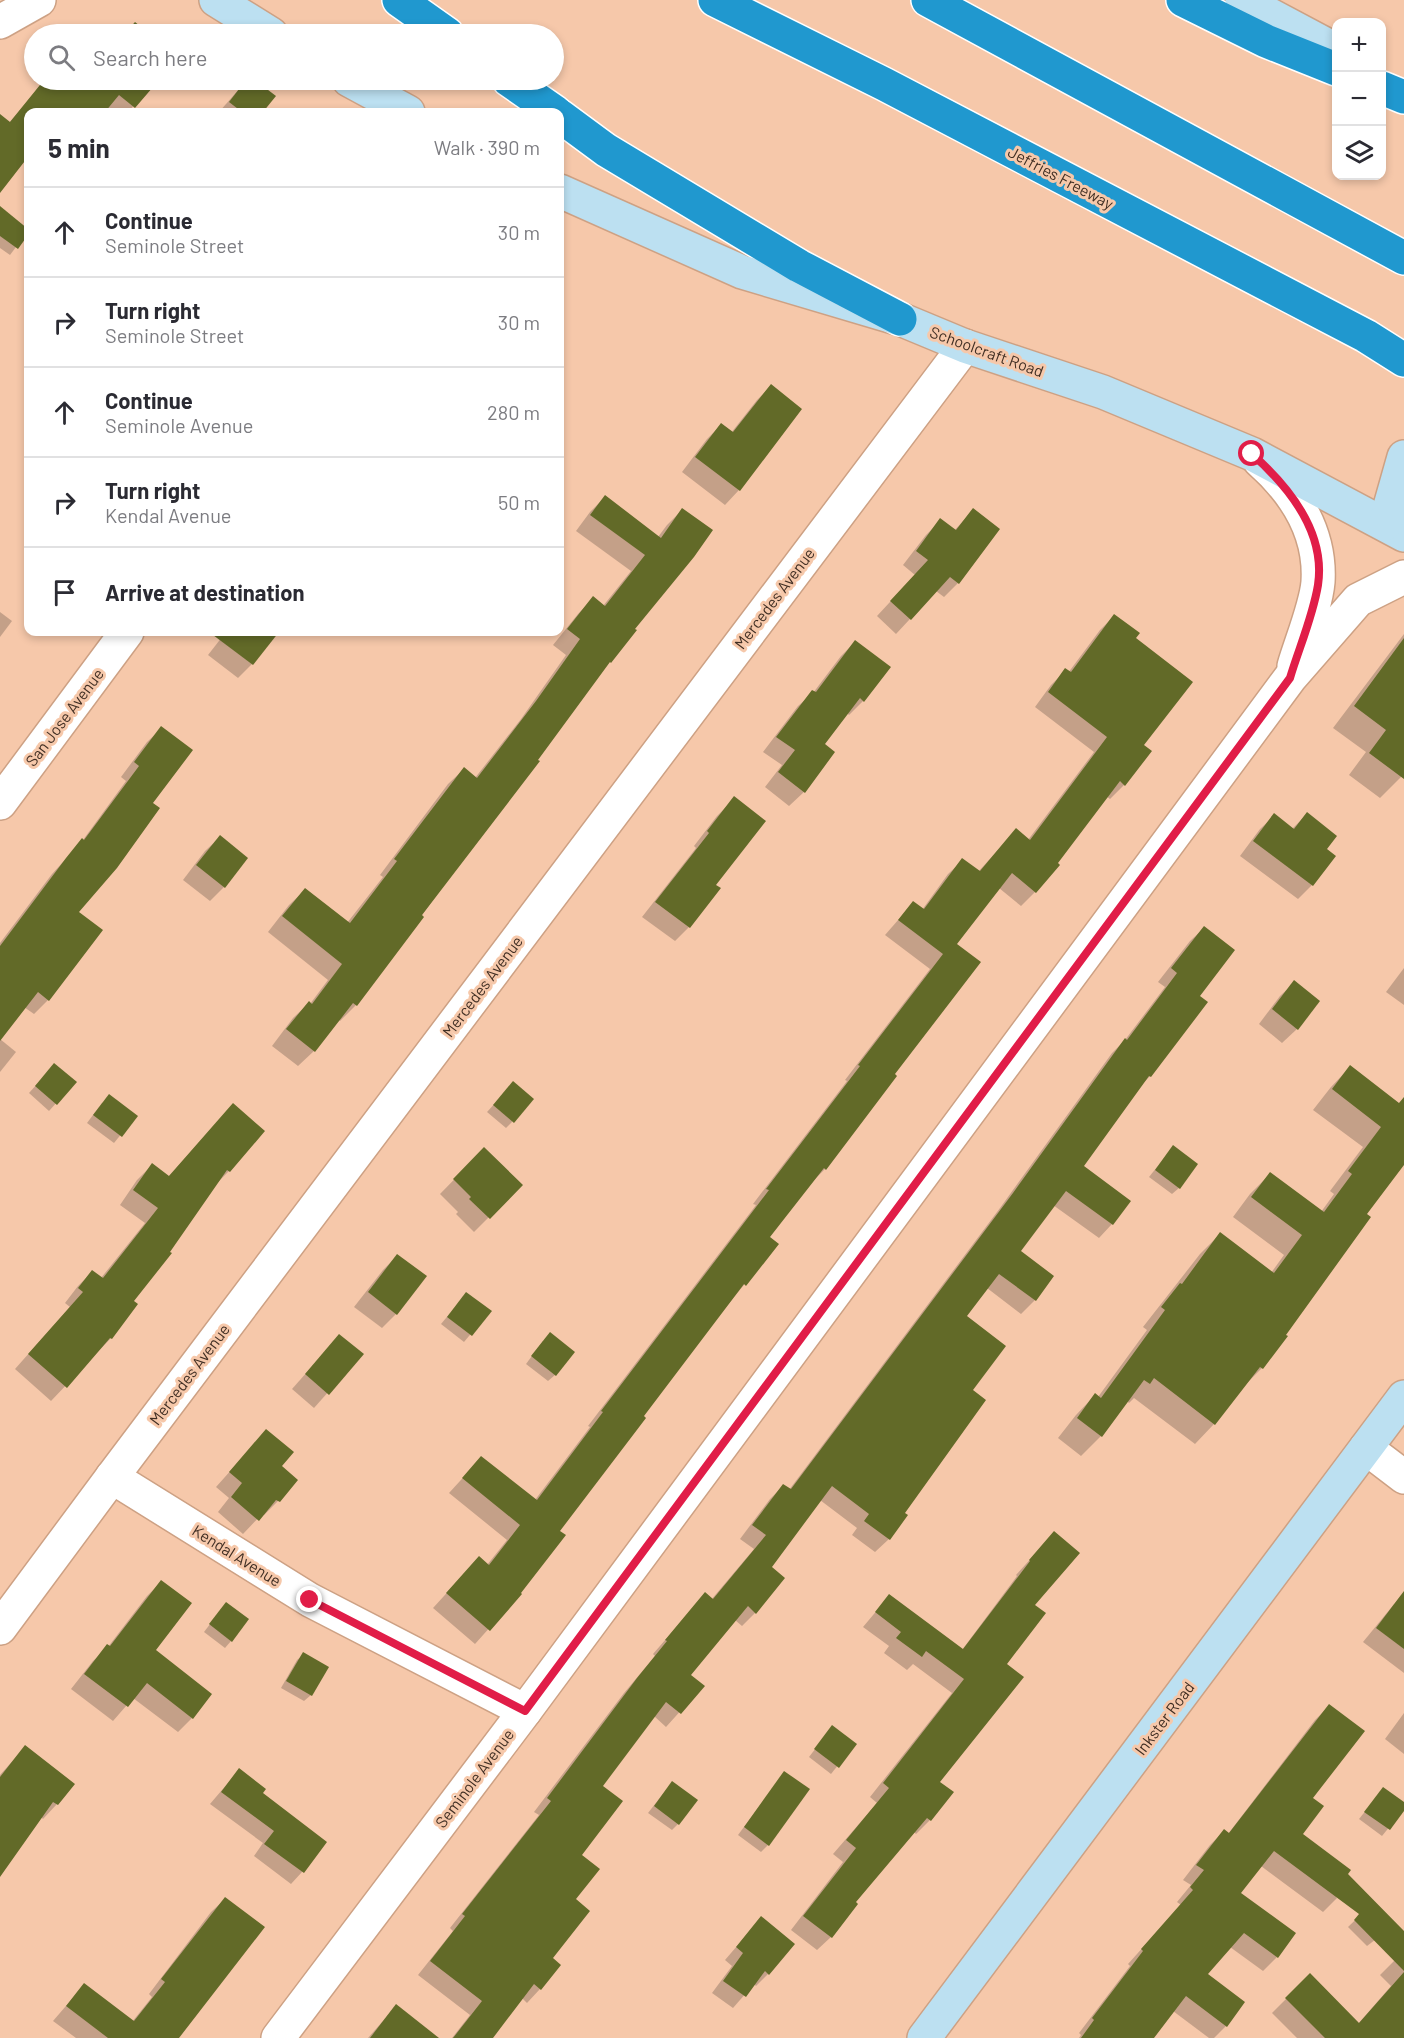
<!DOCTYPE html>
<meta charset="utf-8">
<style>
:root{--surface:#fff;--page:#f7f7f7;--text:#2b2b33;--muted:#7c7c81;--line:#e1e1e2}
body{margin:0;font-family:Barlow,sans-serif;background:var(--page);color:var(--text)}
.controls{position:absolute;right:18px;top:18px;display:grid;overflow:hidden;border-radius:12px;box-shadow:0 3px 9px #0003}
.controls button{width:54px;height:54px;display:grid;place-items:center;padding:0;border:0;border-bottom:2px solid var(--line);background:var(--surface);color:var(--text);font:30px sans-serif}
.stop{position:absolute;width:18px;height:18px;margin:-14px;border:4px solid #e11d48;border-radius:50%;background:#fff}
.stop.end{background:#e11d48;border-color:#fff;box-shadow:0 2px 6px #0008}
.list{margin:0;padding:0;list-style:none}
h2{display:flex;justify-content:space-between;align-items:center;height:78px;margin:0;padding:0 24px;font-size:26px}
h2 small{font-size:20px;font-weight:400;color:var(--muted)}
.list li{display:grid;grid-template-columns:39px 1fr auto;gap:18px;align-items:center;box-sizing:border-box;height:90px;padding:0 24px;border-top:2px solid var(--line)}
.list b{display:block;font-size:22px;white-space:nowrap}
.list p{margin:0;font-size:20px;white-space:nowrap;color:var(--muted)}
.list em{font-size:20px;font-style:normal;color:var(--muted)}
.icon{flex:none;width:33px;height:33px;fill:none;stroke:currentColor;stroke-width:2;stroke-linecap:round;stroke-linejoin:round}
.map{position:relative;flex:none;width:1404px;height:2038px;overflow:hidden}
.search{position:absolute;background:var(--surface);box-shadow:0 3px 9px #0003;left:24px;top:24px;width:540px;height:66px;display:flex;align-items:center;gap:15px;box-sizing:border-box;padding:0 21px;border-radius:33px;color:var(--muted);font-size:22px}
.panel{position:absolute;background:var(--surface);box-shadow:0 3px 9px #0003;left:24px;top:108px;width:540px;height:528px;border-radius:12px}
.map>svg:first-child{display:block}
.shadow{fill:#0003}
.building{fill:#626a28}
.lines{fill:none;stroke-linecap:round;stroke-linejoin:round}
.minor-casing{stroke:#cda184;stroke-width:36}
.secondary-casing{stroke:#cda184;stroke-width:36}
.motorway-casing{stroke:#fff;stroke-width:36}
.minor{stroke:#fff;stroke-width:33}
.secondary{stroke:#bce0f1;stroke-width:33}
.motorway{stroke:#2098cf;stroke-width:33}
.route{stroke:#e11d48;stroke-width:8}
.labels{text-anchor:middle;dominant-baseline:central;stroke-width:6;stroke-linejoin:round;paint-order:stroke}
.street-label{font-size:16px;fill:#412f24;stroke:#f6c8aa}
</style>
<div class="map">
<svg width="1404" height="2038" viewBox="0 0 1404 2038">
<rect width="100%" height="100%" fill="#f6c8aa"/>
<g class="shadow">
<path d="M45 80H70L79 87 85 80H157L128 112H110L106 109 103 112H28V155L0 190V116L9 123Z"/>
<path d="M247 80H252L273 96 261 112H219Z"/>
<path d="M7 214 28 231 10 255 0 248V220Z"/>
<path d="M771 386 800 409 739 490 725 505 682 472 707 439 721 425 731 433 757 400Z"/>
<path d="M605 497 658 537 667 525 682 510 633 629 635 631 601 671 356 1005 340 1021 338 1019 314 1051 298 1066 272 1046 293 1018 309 1003 310 1004 328 980 268 932 289 905 305 890 347 923 383 877 380 875 448 784 464 769 475 778 521 719 566 655 553 645 578 614 593 598 603 606 631 571 576 531 590 512Z"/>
<path d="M973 510 958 583 944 597 936 591 896 634 877 616 915 575 903 565 926 535 941 520 954 531Z"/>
<path d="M0 612 12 621 0 637Z"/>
<path d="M1114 616 1134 638 1142 745 1124 785 1110 799 1106 796 1035 892 1021 906 999 888 955 945 893 1075 825 1169 811 1183 767 1237 777 1244 701 1338 558 1531 520 1594 475 1644 433 1608 465 1573 487 1565 507 1540 449 1493 481 1458 535 1500 590 1427 588 1426 756 1205 753 1204 847 1081 845 1080 930 969 885 935 913 903 922 910 948 874 963 860 978 872 1016 830 1028 840 1094 752 1035 707 1051 685 1066 670 1068 673 1100 630Z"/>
<path d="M226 632H274L275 634 252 664 238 678 208 655Z"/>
<path d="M1404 634V774L1380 798 1349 775 1366 752 1333 728Z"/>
<path d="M855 642 863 701 849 715 847 713 823 745 804 792 789 806 765 787 782 765 763 752 798 706 813 693 841 656Z"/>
<path d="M162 728 150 803 77 913 48 1000 34 1014 24 1007 0 1038V943L52 874 83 840 126 781 121 777 147 742Z"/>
<path d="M731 802 714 885 719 888 689 927 675 941 642 917 696 848 694 846 717 816Z"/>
<path d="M1307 814 1312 885 1298 899 1240 856 1260 829 1275 815 1292 829Z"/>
<path d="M220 837 224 887 210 901 183 880 205 851Z"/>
<path d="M1204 928 1197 996 1206 1002 1150 1076 1137 1090 1081 1166 1129 1201 1112 1224 1099 1238 1053 1205 1018 1251 1052 1277 1035 1300 1021 1314 987 1288 965 1317 971 1391 889 1539 875 1552 852 1535 857 1528 820 1500 770 1568 755 1613 742 1626 735 1620 689 1675 702 1687 666 1727 654 1716 601 1786 580 1855 574 1900 540 1989 527 2003 522 1998 491 2038H452L470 2015 418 1975 453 1931 450 1928 539 1815 534 1812 624 1693 655 1656 653 1654 705 1594 711 1600 754 1549 740 1539 770 1499 783 1486 789 1490 1000 1208 1112 1053 1125 1040 1165 987 1158 982 1190 941Z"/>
<path d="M1404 968V1005L1386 992Z"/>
<path d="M1295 982 1297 1029 1282 1043 1259 1024 1280 996Z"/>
<path d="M0 1039 16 1052 0 1072Z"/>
<path d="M1350 1067 1399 1105 1404 1099V1162L1365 1215 1262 1368 1242 1388 1214 1424 1195 1444 1134 1398 1129 1403 1127 1401 1101 1436 1081 1456 1058 1438 1076 1415 1095 1395 1098 1397 1147 1330 1143 1327 1200 1254 1220 1234 1271 1273 1284 1255 1233 1217 1250 1194 1270 1174 1321 1212 1334 1194 1330 1191 1363 1147 1313 1110 1331 1087Z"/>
<path d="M48 1072 75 1082 49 1111 29 1093Z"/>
<path d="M507 1090 512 1122 506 1128 487 1112Z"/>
<path d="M102 1103 136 1116 114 1143 87 1123Z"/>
<path d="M233 1105 229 1171 215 1185 132 1301 136 1305 111 1338 51 1401 15 1369 70 1307 65 1303 78 1286 92 1272 101 1278 145 1223 120 1205 137 1180 152 1165 168 1177Z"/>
<path d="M1173 1147 1179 1188 1172 1194 1149 1177Z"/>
<path d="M484 1149 521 1185 474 1232 456 1214 458 1212 440 1194Z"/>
<path d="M397 1256 396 1314 382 1328 354 1307 383 1270Z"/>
<path d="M466 1294 490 1311 464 1342 441 1324Z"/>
<path d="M339 1336 362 1354 314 1408 292 1389Z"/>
<path d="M543 1341 555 1375 548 1381 526 1364Z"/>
<path d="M266 1431 280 1466 278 1501 264 1515 262 1514 243 1534 218 1512 229 1498 216 1487Z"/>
<path d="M1054 1533 1033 1605 1005 1664 938 1782 930 1820 916 1834 914 1832 854 1902 831 1937 817 1950 791 1930 843 1862 833 1854 877 1803 870 1797 952 1693 913 1664 907 1670 884 1653 889 1646 863 1627 889 1596 962 1650 1017 1576 1016 1575Z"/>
<path d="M161 1582 154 1650 192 1718 178 1732 133 1698 113 1721 71 1689 93 1661 108 1647 147 1596Z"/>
<path d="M1404 1592V1673L1363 1642Z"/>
<path d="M220 1611 231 1641 225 1648 204 1632Z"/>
<path d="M304 1654 311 1695 304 1701 281 1688 297 1660Z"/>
<path d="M1329 1706 1311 1798 1300 1835 1337 1898 1323 1912 1261 1866 1239 1893 1277 1957 1263 1971 1230 1947 1206 1974 1226 2026 1214 2038H1209L1173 2011 1152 2038H1079L1081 2035 1079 2033 1130 1966 1128 1964 1181 1905 1177 1902 1191 1885 1183 1880 1210 1845 1224 1831 1228 1834 1315 1720Z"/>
<path d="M1404 1713V1754L1385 1739Z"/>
<path d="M832 1727 855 1744 831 1774 809 1757Z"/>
<path d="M25 1747 73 1784 57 1804 43 1819 41 1817 0 1873V1775Z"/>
<path d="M239 1770 261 1794 325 1843 302 1872 291 1884 254 1856 263 1843 210 1804Z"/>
<path d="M784 1773 768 1845 761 1852 738 1835Z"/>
<path d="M1383 1789 1404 1804V1809L1382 1836 1359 1819Z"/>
<path d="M666 1790 678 1824 672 1830 648 1813Z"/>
<path d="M225 1899 178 2038H76L53 2021 84 1985 132 2022 152 1997 149 1994 211 1912Z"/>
<path d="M1374 1902 1388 1930 1367 1946 1348 1927Z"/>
<path d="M761 1918 793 1944 768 1974 756 1986 754 1984 733 2008 712 1993 732 1966 725 1960Z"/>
<path d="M1404 1955V2038H1297L1272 2013 1310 1975 1358 2024 1391 1986 1380 1975 1394 1961Z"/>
<path d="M396 2006 437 2038H368Z"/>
</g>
<g class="building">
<path d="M135 22 150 34H124Z"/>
<path d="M44 80H159L135 108 119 95 105 112H28V157L0 193V114L10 122Z"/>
<path d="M246 80H255L276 96 263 112H242L229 102Z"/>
<path d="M0 206 28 229V235L18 249 0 236Z"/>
<path d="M771 384 802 409 740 491 695 457 721 423 733 432Z"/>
<path d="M605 495 661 538 682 508 713 530 694 557 635 629 637 630 611 663 610 662 538 760 540 761 422 915 424 917 357 1006 353 1003 315 1052 286 1029 309 1001 312 1004 342 964 282 916 305 888 350 923 397 861 394 859 464 767 477 778 536 701 580 639 567 629 593 596 605 606 645 555 590 515Z"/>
<path d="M973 508 1000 529 959 584 950 577 911 620 890 601 928 560 916 551 940 518 956 530Z"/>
<path d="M1114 614 1140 633 1136 638 1193 682 1144 745 1152 751 1125 786 1120 781 1058 863 1060 865 1036 893 1012 873 957 944 981 962 895 1074 897 1076 826 1170 824 1168 770 1237 779 1244 746 1286 744 1284 644 1416 646 1418 560 1531 566 1535 521 1593 522 1594 490 1631 446 1593 479 1556 489 1565 520 1525 462 1478 481 1456 537 1500 603 1412 601 1411 769 1190 766 1189 860 1066 858 1065 943 954 898 920 913 901 924 909 962 858 980 871 1016 828 1030 840 1107 737 1048 692 1065 668 1071 672Z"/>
<path d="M209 632H279L253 665Z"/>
<path d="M1404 638V779L1369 753 1386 730 1354 706Z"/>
<path d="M855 640 891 667 864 702 860 698 825 744 835 752 805 793 778 772 795 750 776 737 812 690 816 692Z"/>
<path d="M161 726 193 750 153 803 160 808 117 868 79 912 103 930 49 1001 38 992 0 1041V946L66 858 82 838 84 840 139 766 134 762Z"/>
<path d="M734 796 766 821 716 885 721 888 690 928 655 902 709 833 707 831Z"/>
<path d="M1307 812 1337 836 1327 849 1336 856 1313 886 1253 841 1274 813 1294 829Z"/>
<path d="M220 835 248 858 225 888 196 865Z"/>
<path d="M1204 926 1235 950 1200 996 1208 1002 1151 1077 1149 1076 1084 1166 1131 1201 1113 1225 1066 1191 1021 1251 1054 1276 1036 1301 999 1274 967 1316 1006 1346 973 1390 986 1400 905 1513 908 1515 890 1540 864 1521 869 1514 832 1486 772 1567 785 1578 756 1614 748 1606 691 1675 705 1686 681 1714 666 1702 603 1786 623 1801 582 1855 600 1869 576 1899 590 1911 553 1958 561 1965 541 1990 534 1984 493 2038H453L482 2001 430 1961 465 1916 462 1914 551 1801 547 1798 637 1678 667 1641 665 1640 705 1592 713 1599 766 1535 752 1525 783 1484 791 1489 1013 1193 1125 1038 1127 1040 1177 973 1171 968Z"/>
<path d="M1294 980 1320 1001 1298 1030 1272 1009Z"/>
<path d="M54 1063 77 1082 57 1105 35 1086Z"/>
<path d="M1350 1065 1399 1103 1404 1097V1165L1367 1214 1371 1217 1286 1335 1288 1336 1263 1369 1260 1367 1215 1425 1154 1378 1150 1384 1144 1380 1102 1437 1077 1418 1095 1393 1101 1398 1165 1310 1161 1307 1180 1283 1182 1284 1220 1232 1274 1273 1302 1235 1251 1197 1270 1172 1324 1212 1352 1174 1348 1171 1381 1127 1332 1089Z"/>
<path d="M513 1081 534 1099 514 1123 493 1105Z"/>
<path d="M109 1094 138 1116 122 1137 93 1115Z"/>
<path d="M233 1103 265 1131 230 1172 227 1170 170 1252 172 1253 134 1301 138 1304 112 1339 110 1338 67 1388 28 1354 83 1292 78 1288 92 1270 103 1278 158 1208 133 1190 152 1163 169 1176Z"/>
<path d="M1173 1145 1198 1164 1180 1189 1155 1170Z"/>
<path d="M484 1147 523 1185 490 1219 469 1199 471 1197 453 1179Z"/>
<path d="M397 1254 427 1276 397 1315 368 1292Z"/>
<path d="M466 1292 492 1311 472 1336 447 1317Z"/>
<path d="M550 1332 575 1352 556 1376 531 1356Z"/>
<path d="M339 1334 364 1354 329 1395 305 1374Z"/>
<path d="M266 1429 294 1452 282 1466 298 1480 280 1502 276 1500 259 1521 231 1497 242 1483 229 1472Z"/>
<path d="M1054 1531 1080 1553 1035 1605 1046 1613 1007 1664 1024 1677 940 1782 954 1792 931 1821 927 1818 856 1902 858 1904 832 1938 803 1916 856 1848 846 1840 889 1788 883 1783 964 1679 926 1651 922 1657 896 1638 901 1632 875 1612 889 1594 963 1649 1030 1561 1029 1560Z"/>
<path d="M161 1580 192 1603 156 1650 212 1694 193 1719 147 1683 128 1707 84 1674 107 1644 110 1646Z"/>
<path d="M1404 1591V1649L1376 1628Z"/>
<path d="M226 1602 249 1619 232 1642 209 1624Z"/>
<path d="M303 1652 329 1667 312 1696 286 1681Z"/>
<path d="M1329 1704 1365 1731 1313 1798 1324 1806 1303 1834 1351 1870 1348 1874 1404 1931V1971L1354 1920 1359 1914 1274 1851 1241 1893 1296 1933 1278 1958 1244 1933 1208 1974 1245 2002 1227 2027 1186 1996 1154 2038H1081L1094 2020 1092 2018 1143 1951 1141 1949 1193 1890 1190 1887 1204 1870 1196 1865 1224 1829 1229 1833Z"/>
<path d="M832 1725 857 1744 839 1768 814 1749Z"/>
<path d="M25 1745 75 1784 58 1805 53 1802 0 1877V1777Z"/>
<path d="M239 1768 266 1789 263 1793 327 1842 304 1873 264 1844 274 1831 221 1792Z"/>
<path d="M784 1771 810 1789 769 1846 744 1827Z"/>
<path d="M672 1781 698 1800 679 1825 654 1806Z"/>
<path d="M1383 1787 1404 1802V1811L1390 1830 1364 1812Z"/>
<path d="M225 1897 265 1927 179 2038H108L66 2006 84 1983 134 2021 165 1982 161 1979Z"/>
<path d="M761 1916 795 1944 769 1975 765 1971 746 1997 723 1981 743 1953 736 1947Z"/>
<path d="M1404 1972V2038H1325L1285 1998 1310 1973 1359 2023Z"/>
<path d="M396 2004 439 2038H370Z"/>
</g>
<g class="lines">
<g class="minor-casing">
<g id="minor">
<path d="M0 22 39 0"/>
<path d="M1260 461C1295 492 1321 533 1318 582 1316 606 1301 642 1294 666"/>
<path d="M0 803 127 632"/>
<path d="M1366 1448 1404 1477"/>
<path d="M112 1477 310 1600 525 1711"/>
<path d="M0 1628 112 1477 965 346"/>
<path d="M278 2038 525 1711 1290 678 1358 600 1404 577"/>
</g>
</g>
<g class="secondary-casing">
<g id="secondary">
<path d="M216 0 271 34"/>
<path d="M1242 0 1336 50"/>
<path d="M349 80 408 112"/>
<path d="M560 191 742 272 900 319 965 346 1103 392 1252 454 1404 535"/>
<path d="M1385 524 1404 457"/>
<path d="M924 2038 1404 1397"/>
</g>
</g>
<g class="motorway-casing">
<g id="motorway">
<path d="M399 0 447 34"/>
<path d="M715 0 884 84 1366 336 1404 360"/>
<path d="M928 0 1404 258"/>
<path d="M1183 0 1266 41 1336 69"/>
<path d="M509 80 555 112"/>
<path d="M1382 88 1404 97"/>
<path d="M560 116 606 150 799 266 900 319"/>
</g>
</g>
<use href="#minor" class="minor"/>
<use href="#secondary" class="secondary"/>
<use href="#motorway" class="motorway"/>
</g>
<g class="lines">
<path class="route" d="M310 1600 525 1711 1290 678C1299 648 1313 616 1318 585 1326 532 1288 486 1252 454"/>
</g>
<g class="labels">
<g class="street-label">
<text transform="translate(1061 177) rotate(28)">Jeffries Freeway</text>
<text transform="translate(987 351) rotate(20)">Schoolcraft Road</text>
<text transform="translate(774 598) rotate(-53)">Mercedes Avenue</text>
<text transform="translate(64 717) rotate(-53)">San Jose Avenue</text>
<text transform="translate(482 986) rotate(-53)">Mercedes Avenue</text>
<text transform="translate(189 1374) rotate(-53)">Mercedes Avenue</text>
<text transform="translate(237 1555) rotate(32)">Kendal Avenue</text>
<text transform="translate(1164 1718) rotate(-53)">Inkster Road</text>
<text transform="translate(474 1778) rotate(-53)">Seminole Avenue</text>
</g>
</g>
</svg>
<div class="controls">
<button>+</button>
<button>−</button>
<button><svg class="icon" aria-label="layers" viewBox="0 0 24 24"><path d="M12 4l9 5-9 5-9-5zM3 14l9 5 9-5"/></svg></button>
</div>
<div class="stop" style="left:1252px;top:454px"></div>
<div class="stop end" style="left:310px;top:1600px"></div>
<div class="search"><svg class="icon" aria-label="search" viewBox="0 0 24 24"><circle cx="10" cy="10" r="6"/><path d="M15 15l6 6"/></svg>Search here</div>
<section class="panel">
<h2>5 min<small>Walk · 390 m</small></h2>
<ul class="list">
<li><svg class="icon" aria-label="ahead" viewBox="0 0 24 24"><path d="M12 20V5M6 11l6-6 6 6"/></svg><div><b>Continue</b><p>Seminole Street</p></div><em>30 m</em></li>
<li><svg class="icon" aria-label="right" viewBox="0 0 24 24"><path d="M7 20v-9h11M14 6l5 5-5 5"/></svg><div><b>Turn right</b><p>Seminole Street</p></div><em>30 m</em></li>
<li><svg class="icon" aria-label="ahead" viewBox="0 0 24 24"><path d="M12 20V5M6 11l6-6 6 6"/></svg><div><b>Continue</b><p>Seminole Avenue</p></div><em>280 m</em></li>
<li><svg class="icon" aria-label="right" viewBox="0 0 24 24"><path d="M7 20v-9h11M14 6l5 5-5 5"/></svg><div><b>Turn right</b><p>Kendal Avenue</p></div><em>50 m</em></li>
<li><svg class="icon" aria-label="arrive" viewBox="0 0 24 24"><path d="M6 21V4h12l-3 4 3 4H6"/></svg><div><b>Arrive at destination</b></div></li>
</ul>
</section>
</div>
